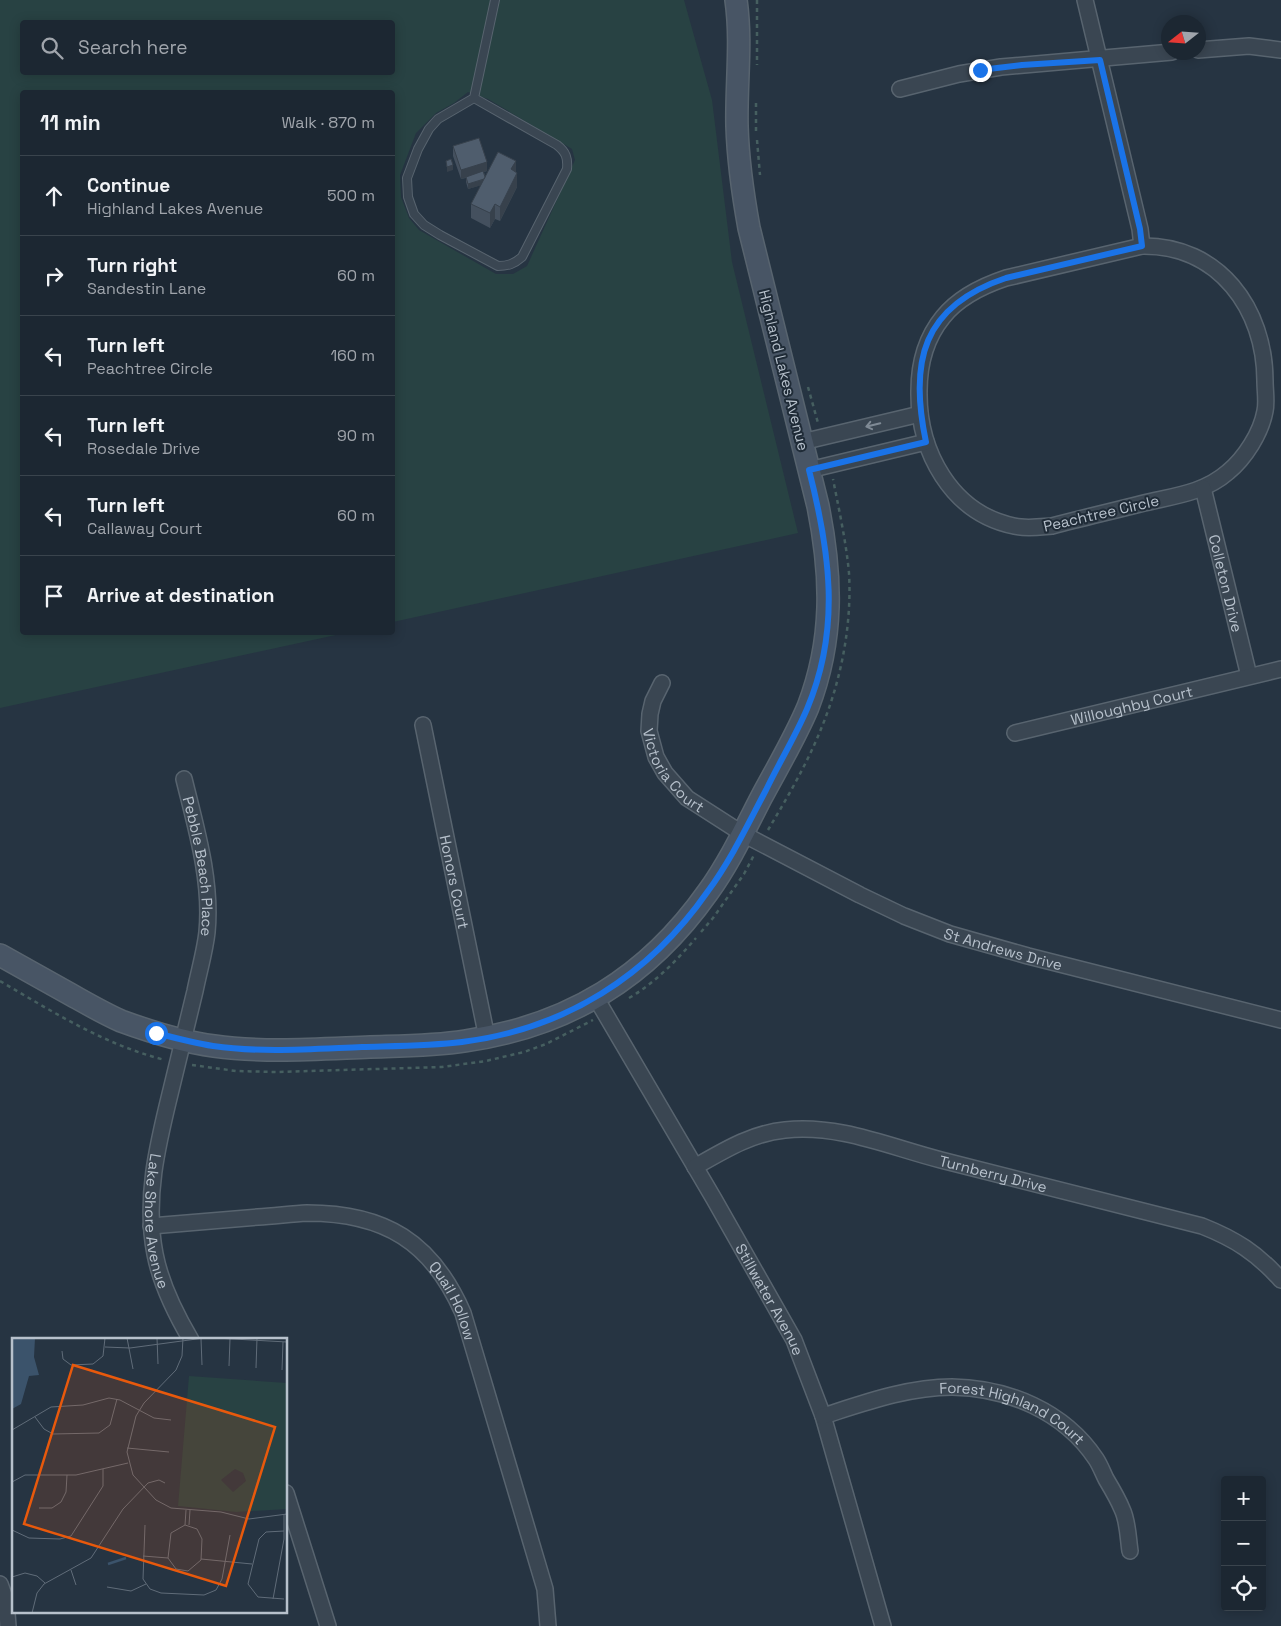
<!DOCTYPE html>
<meta charset="utf-8">
<style>
:root{--surface:#1c2732;--page:#252f3a;--text:#f1f3f6;--muted:#a0a5ac;--line:#3a444d}
body{margin:0;font-family:"Space Grotesk",sans-serif;background:var(--page);color:var(--text)}
.controls{position:absolute;right:15px;bottom:15px;display:grid;overflow:hidden;border-radius:5px;box-shadow:0 2px 12px #0003}
.controls button{width:45px;height:45px;display:grid;place-items:center;padding:0;border:0;border-bottom:1px solid var(--line);background:var(--surface);color:var(--text);font:25px sans-serif}
.compass{position:absolute;left:1161px;top:15px;width:45px;height:45px;border-radius:50%;background:var(--surface);box-shadow:0 2px 12px #0003;rotate:253deg}
.stop{position:absolute;width:15px;height:15px;margin:-11px;border:4px solid #1a73e8;border-radius:50%;background:#fff}
.stop.end{background:#1a73e8;border-color:#fff;box-shadow:0 1px 5px #0008}
.list{margin:0;padding:0;list-style:none}
h2{display:flex;justify-content:space-between;align-items:center;height:65px;margin:0;padding:0 20px;font-size:21px}
h2 small{font-size:16px;font-weight:400;color:var(--muted)}
.list li{display:grid;grid-template-columns:32px 1fr auto;gap:15px;align-items:center;box-sizing:border-box;height:80px;padding:0 20px;border-top:1px solid var(--line)}
.list b{display:block;font-size:19px;white-space:nowrap}
.list p{margin:0;font-size:16px;white-space:nowrap;color:var(--muted)}
.list em{font-size:16px;font-style:normal;color:var(--muted)}
.icon{flex:none;width:28px;height:28px;fill:none;stroke:currentColor;stroke-width:2;stroke-linecap:round;stroke-linejoin:round}
.map{position:relative;flex:none;width:1281px;height:1626px;overflow:hidden}
.search{position:absolute;background:var(--surface);box-shadow:0 2px 12px #0003;left:20px;top:20px;width:375px;height:55px;display:flex;align-items:center;gap:12px;box-sizing:border-box;padding:0 18px;border-radius:5px;color:var(--muted);font-size:19px}
.panel{position:absolute;background:var(--surface);box-shadow:0 2px 12px #0003;left:20px;top:90px;width:375px;height:545px;border-radius:5px}
.map>svg:first-child{display:block}
.green{fill:#284243;fill-rule:evenodd}
.lines{fill:none;stroke-linecap:round;stroke-linejoin:round}
.lane-casing{stroke:#58646f;stroke-width:10}
.street-casing{stroke:#58646f;stroke-width:18}
.secondary-casing{stroke:#58646f;stroke-width:24}
.path{stroke:#465f60;stroke-width:2.5;stroke-dasharray:4 4;stroke-linecap:butt}
.lane{stroke:#3a4652;stroke-width:8}
.street{stroke:#3a4652;stroke-width:15}
.secondary{stroke:#485565;stroke-width:21}
.wall{fill:#44505e}
.shaded-wall{fill:#37414c}
.building{fill:#4f5d6d;stroke:#37414c}
.oneway{stroke:#7f8a95}
.route{stroke:#1a73e8;stroke-width:6}
.labels{text-anchor:middle;dominant-baseline:central;stroke-width:4;stroke-linejoin:round;paint-order:stroke}
.street-label{font-size:15px;fill:#b7c1cc;stroke:#1f2b37}
.inset-river{fill:none;stroke:#3b536b;stroke-width:2.5}
.inset-road{fill:none;stroke:#606c79;stroke-width:1}
.view{fill:#e8590c;fill-opacity:0.15;stroke:#e8590c;stroke-width:2.5}
.inset-edge{fill:none;stroke:#b7c1cc;stroke-width:2.5}
</style>
<div class="map">
<svg width="1281" height="1626" viewBox="0 0 1281 1626">
<rect width="100%" height="100%" fill="#263442"/>
<path class="green" d="M0 0H684L712 100 732 262 798 533 393 622 392 92H22V632L345 633 0 708ZM22 22H392V72H22ZM468 92 488 99 572 149 575 160 527 266 513 274H496L419 230 409 218 401 197 400 175 416 133 436 113 454 103Z"/>
<g class="lines">
<g class="lane-casing">
<path id="lane" d="M474 98 557 145C566 152 568 158 567 169L522 257C514 264 508 266 498 266L440 235 424 225 414 214 408 197 407 178 418 149 429 129 438 119 474 98 495 0"/>
</g>
<g class="street-casing">
<g id="street">
<path d="M1085 0 1140 229 1142 246"/>
<path d="M1198 50 1249 46 1281 50"/>
<path d="M900 89 959 74 1001 67 1172 52"/>
<path d="M1142 246C1219 245 1265 309 1265 381 1265 391 1267 402 1265 411 1261 433 1245 458 1228 472 1204 493 1174 496 1144 503 1113 511 1082 518 1052 526 1039 527 1026 529 1014 526 951 513 918 451 919 391 919 364 925 339 943 317 959 297 982 286 1006 278Z"/>
<path d="M802 442 920 414"/>
<path d="M809 470 926 442"/>
<path id="s1" d="M1203 488 1249 676"/>
<path id="s2" d="M662 683 653 701 650 714 649 731 656 757 665 773 687 798 743 834 860 895 904 916 950 934 1028 956 1281 1020"/>
<path id="s3" d="M423 725 487 1038"/>
<path id="s4" d="M1015 733 1281 669"/>
<path id="s5" d="M184 779C196 828 212 881 207 932 205 951 199 971 195 991 187 1024 179 1057 171 1090 158 1143 144 1198 155 1254 161 1285 175 1313 191 1340"/>
<path id="s6" d="M596 998 714 1199 794 1340 823 1416 883 1626"/>
<path id="s7" d="M695 1167C723 1151 752 1133 785 1130 839 1124 890 1147 941 1160 1028 1182 1115 1204 1202 1226 1235 1239 1257 1253 1281 1280"/>
<path id="s8" d="M151 1226C186 1223 222 1220 258 1217 274 1216 291 1214 307 1213 385 1213 432 1242 463 1313L545 1589 548 1626"/>
<path id="s9" d="M823 1416C864 1403 908 1387 952 1387 1008 1388 1064 1411 1096 1459 1100 1465 1103 1473 1106 1479 1112 1489 1118 1499 1122 1509 1128 1521 1128 1538 1130 1551"/>
<path d="M286 1493 328 1626"/>
<path d="M0 1584 6 1601 8 1626"/>
</g>
</g>
<g class="secondary-casing">
<path id="secondary" d="M0 955C23 968 45 980 68 993 86 1003 103 1013 121 1021 151 1032 182 1042 214 1046 265 1053 318 1049 370 1047 401 1046 434 1046 465 1041 569 1026 648 977 708 892 729 863 745 829 761 798 777 768 795 738 808 707 834 639 832 576 818 506L749 228C743 195 738 160 737 126 736 84 742 42 736 0"/>
</g>
<g class="path">
<path d="M757 0V65"/>
<path d="M756 103V135"/>
<path d="M757 140 760 175"/>
<path d="M808 387 818 423"/>
<path d="M768 830C787 798 807 764 821 729 841 681 852 625 849 573 846 541 839 510 833 479"/>
<path d="M701 932 713 918 744 874 754 855"/>
<path d="M0 981C53 1012 105 1045 165 1060"/>
<path d="M629 998C655 983 676 961 696 938"/>
<path d="M192 1065 236 1071 276 1072 442 1067 486 1061 524 1052 546 1044 593 1020"/>
</g>
<use href="#lane" class="lane"/>
<use href="#street" class="street"/>
<use href="#secondary" class="secondary"/>
</g>
<path class="wall" d="M453 146 487 171 484 172 485 177 516 172 517 187 500 221 495 219 490 228 471 218V204L481 185 468 189 466 182V178L461 179 453 156Z"/>
<g class="shaded-wall">
<path d="M516 161V175L511 169Z"/>
<path d="M487 162V171L461 179V170Z"/>
<path d="M453 165V170L447 172V167Z"/>
<path d="M517 173V187L500 221V207Z"/>
<path d="M486 179V184L468 189V184Z"/>
<path d="M495 204V219L490 228V213Z"/>
</g>
<g class="building">
<path d="M479 138 487 162 461 170 453 146Z"/>
<path d="M498 152 516 161 511 169 517 173 500 207 495 204 490 213 471 204Z"/>
<path d="M451 159 453 165 447 167 446 161Z"/>
<path d="M483 171 485 177 484 179 468 184 466 177Z"/>
</g>
<defs><path id="oneway-shaft" d="M-6 0H5M1.5-3L5.5 0L1.5 3" fill="none" stroke-width="1.6" stroke-linecap="round" stroke-linejoin="round" transform="scale(1.25)"/></defs>
<use class="oneway" href="#oneway-shaft" transform="translate(873 425) rotate(166)"/>
<g class="lines">
<path class="route" d="M156 1033C175 1038 194 1043 213 1046 262 1053 312 1049 362 1047 395 1046 429 1046 462 1042 565 1029 649 976 708 891 731 860 748 824 766 790 779 763 795 737 807 709 841 629 830 552 809 470L926 442C909 362 922 306 1006 278L1142 246 1140 229 1100 60 1022 65 980 70"/>
</g>
<g class="labels">
<g class="street-label">
<text transform="translate(784 370) rotate(76)">Highland Lakes Avenue</text>
<text transform="translate(1101 513) rotate(-13)">Peachtree Circle</text>
<text stroke="none"><textPath href="#s1" startOffset="98">Colleton Drive</textPath></text>
<text stroke="none"><textPath href="#s4" startOffset="120">Willoughby Court</textPath></text>
<text stroke="none"><textPath href="#s2" startOffset="98">Victoria Court</textPath></text>
<text stroke="none"><textPath href="#s5" startOffset="89">Pebble Beach Place</textPath></text>
<text stroke="none"><textPath href="#s3" startOffset="160">Honors Court</textPath></text>
<text stroke="none"><textPath href="#s2" startOffset="481">St Andrews Drive</textPath></text>
<text stroke="none"><textPath href="#s7" startOffset="312">Turnberry Drive</textPath></text>
<text stroke="none"><textPath href="#s5" startOffset="451">Lake Shore Avenue</textPath></text>
<text stroke="none"><textPath href="#s6" startOffset="348">Stillwater Avenue</textPath></text>
<text stroke="none"><textPath href="#s8" startOffset="340">Quail Hollow</textPath></text>
<text stroke="none"><textPath href="#s9" startOffset="199">Forest Highland Court</textPath></text>
</g>
</g>
<g transform="translate(12 1338)">
<rect width="275" height="275" fill="#263442"/>
<path d="M177 38 275 45V171L224 174 166 168ZM223 131 231 135 234 143 221 154 209 142Z" fill="#284243" fill-rule="evenodd"/>
<path d="M0 0H23L22 19 27 37 17 38 9 66 0 71Z" fill="#3b536b"/>
<path class="inset-river" d="M96 226 114 220"/>
<path class="inset-road" d="M115 0 121 31M145 0 146 26M171 0 170 18 164 32 132 65 124 78 115 114 121 137 144 162 159 170 209 174 237 181 275 176M203 0 275 4M189 1 190 27M93 9 118 10 192 0M50 13 51 21 59 27 81 26 91 18 93 0M217 28 218 1M244 30 245 0M270 32 271 4M23 79 32 91 41 96 87 95 98 87 105 61M0 92 39 69 71 67 97 60 108 62 142 80 159 82M115 110 157 114M0 144 13 137H64L116 125M27 170H40L49 164 54 154 55 137M133 187 131 241 138 251 149 255 192 257 204 252 210 241 218 197M173 187 185 191 190 201 189 222 176 233 164 231 156 220 159 195ZM173 187 174 172M177 187 178 172M0 192 17 200 48 201 59 198 91 148V131M131 218 156 220M189 221 240 226M59 232 64 247M0 239 13 235 25 238 33 245M95 249 119 253 134 246M261 261 272 201V176M272 261 246 259 236 246 247 201 254 194 272 193M20 275 25 255 32 246 79 220 111 171 136 145 147 142 153 145"/>
<path class="view" d="M61 27 263 89 214 248 12 186Z"/>
<rect width="275" height="275" class="inset-edge"/>
</g>
</svg>
<div class="controls">
<button>+</button>
<button>−</button>
<button><svg class="icon" aria-label="locate" viewBox="0 0 24 24"><circle cx="12" cy="12" r="6"/><path d="M12 2v4M12 18v4M2 12h4M18 12h4"/></svg></button>
</div>
<svg class="compass" viewBox="-18 -18 36 36"><path d="M0-13l5 13h-10z" fill="#e53935"/><path d="M0 13l5-13h-10z" fill="#a0a5ac"/></svg>
<div class="stop" style="left:156px;top:1033px"></div>
<div class="stop end" style="left:980px;top:70px"></div>
<div class="search"><svg class="icon" aria-label="search" viewBox="0 0 24 24"><circle cx="10" cy="10" r="6"/><path d="M15 15l6 6"/></svg>Search here</div>
<section class="panel">
<h2>11 min<small>Walk · 870 m</small></h2>
<ul class="list">
<li><svg class="icon" aria-label="ahead" viewBox="0 0 24 24"><path d="M12 20V5M6 11l6-6 6 6"/></svg><div><b>Continue</b><p>Highland Lakes Avenue</p></div><em>500 m</em></li>
<li><svg class="icon" aria-label="right" viewBox="0 0 24 24"><path d="M7 20v-9h11M14 6l5 5-5 5"/></svg><div><b>Turn right</b><p>Sandestin Lane</p></div><em>60 m</em></li>
<li><svg class="icon" aria-label="left" viewBox="0 0 24 24"><path d="M17 20v-9H6M10 6l-5 5 5 5"/></svg><div><b>Turn left</b><p>Peachtree Circle</p></div><em>160 m</em></li>
<li><svg class="icon" aria-label="left" viewBox="0 0 24 24"><path d="M17 20v-9H6M10 6l-5 5 5 5"/></svg><div><b>Turn left</b><p>Rosedale Drive</p></div><em>90 m</em></li>
<li><svg class="icon" aria-label="left" viewBox="0 0 24 24"><path d="M17 20v-9H6M10 6l-5 5 5 5"/></svg><div><b>Turn left</b><p>Callaway Court</p></div><em>60 m</em></li>
<li><svg class="icon" aria-label="arrive" viewBox="0 0 24 24"><path d="M6 21V4h12l-3 4 3 4H6"/></svg><div><b>Arrive at destination</b></div></li>
</ul>
</section>
</div>
